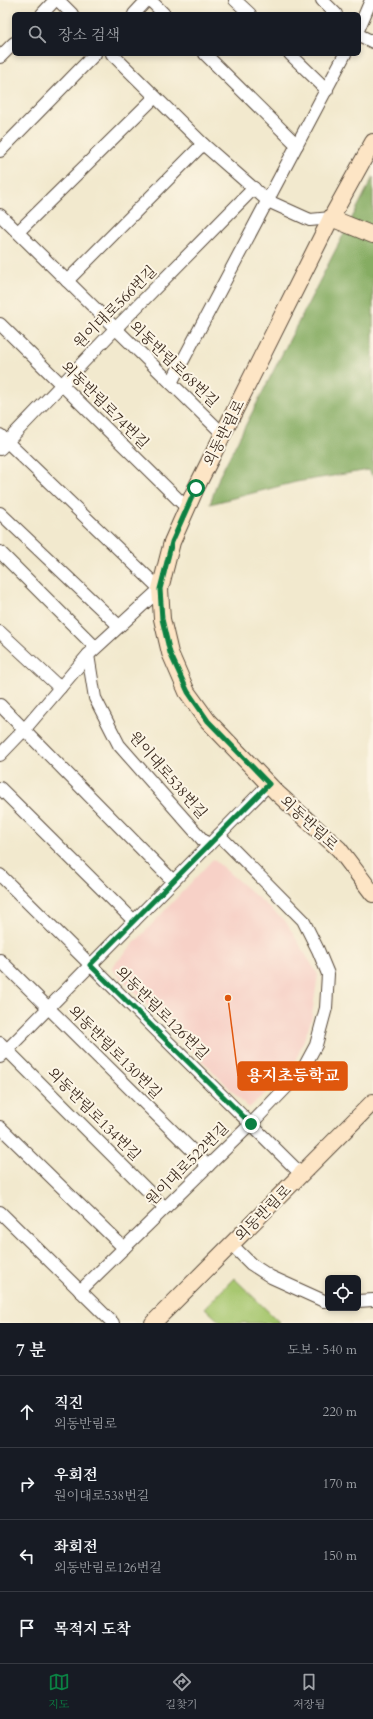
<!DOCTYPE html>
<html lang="ko">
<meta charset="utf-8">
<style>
:root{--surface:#171b24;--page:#242831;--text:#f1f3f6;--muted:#9ea1a6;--line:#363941;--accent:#0b8043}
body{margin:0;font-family:Cardo,"Noto Serif KR",serif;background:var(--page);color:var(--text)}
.controls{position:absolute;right:12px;bottom:12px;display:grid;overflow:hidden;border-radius:6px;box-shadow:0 2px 6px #0003}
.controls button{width:36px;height:36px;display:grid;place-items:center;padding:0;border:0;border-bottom:1px solid var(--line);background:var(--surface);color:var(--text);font:20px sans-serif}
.stop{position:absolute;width:12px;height:12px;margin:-9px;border:3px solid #0b8043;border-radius:50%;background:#fff}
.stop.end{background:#0b8043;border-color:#fff;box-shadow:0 1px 4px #0008}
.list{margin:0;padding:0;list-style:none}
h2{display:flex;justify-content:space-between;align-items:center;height:52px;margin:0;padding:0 16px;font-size:17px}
h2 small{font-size:13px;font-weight:400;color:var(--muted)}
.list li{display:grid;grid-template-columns:26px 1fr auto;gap:12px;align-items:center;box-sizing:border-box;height:72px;padding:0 16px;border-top:1px solid var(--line)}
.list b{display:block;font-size:15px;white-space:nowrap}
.list p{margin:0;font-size:13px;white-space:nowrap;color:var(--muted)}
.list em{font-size:13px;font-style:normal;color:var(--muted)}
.icon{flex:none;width:22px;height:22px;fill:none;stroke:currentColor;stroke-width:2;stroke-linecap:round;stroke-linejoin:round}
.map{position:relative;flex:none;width:373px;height:1323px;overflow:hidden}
.search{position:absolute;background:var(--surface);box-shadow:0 2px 6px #0003;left:12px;right:12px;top:12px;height:44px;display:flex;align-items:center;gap:10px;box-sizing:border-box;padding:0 14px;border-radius:6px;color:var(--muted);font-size:15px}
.sheet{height:340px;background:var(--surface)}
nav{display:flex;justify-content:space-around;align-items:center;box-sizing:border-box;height:56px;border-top:1px solid var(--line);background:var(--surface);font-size:11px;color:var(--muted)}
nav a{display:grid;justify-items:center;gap:2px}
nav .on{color:var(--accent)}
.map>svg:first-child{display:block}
.built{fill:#f7d1c7}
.green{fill:#a7c76f;stroke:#717846}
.forest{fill:#85ac62;stroke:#606b40}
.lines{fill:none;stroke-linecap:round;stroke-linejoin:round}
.street-casing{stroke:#564738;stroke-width:14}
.secondary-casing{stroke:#564738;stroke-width:18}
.street{stroke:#fff;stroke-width:12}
.secondary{stroke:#fde5c5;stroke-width:16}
.route{stroke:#0b8043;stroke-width:5}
.labels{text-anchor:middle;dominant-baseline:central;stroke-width:4;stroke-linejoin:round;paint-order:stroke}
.street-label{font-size:15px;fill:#3b2a1e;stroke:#fcf5e5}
.leader{fill:none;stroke:#df570d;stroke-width:1.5}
.callout-dot{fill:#df570d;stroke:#fcf5e5;stroke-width:1.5}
.callout{fill:#df570d;stroke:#df570d;stroke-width:1.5}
.callout-label{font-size:16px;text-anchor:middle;font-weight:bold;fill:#fff}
</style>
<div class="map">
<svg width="373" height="1323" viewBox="0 0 373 1323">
<rect width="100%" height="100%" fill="#fcf5e5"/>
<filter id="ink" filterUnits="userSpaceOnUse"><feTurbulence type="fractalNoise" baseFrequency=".025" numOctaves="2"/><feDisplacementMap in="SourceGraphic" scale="8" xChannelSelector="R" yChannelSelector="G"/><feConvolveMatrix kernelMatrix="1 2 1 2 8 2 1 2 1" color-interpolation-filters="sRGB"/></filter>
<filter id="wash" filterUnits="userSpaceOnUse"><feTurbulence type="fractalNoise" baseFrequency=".012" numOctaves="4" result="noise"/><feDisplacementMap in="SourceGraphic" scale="16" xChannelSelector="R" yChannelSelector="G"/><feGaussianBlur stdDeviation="0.9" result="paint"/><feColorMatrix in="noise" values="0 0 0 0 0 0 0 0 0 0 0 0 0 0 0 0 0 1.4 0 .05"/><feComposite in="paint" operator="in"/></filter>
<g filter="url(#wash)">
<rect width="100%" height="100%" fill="#f2e9ce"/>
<path class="built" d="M213 859 286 922 318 975 311 1021 293 1068 249 1108 111 968Z"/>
<path class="green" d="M234 1278 280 1323H221L205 1308Z"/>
<path class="forest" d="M373 177V477L369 470 296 482 210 504 219 477Z"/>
</g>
<g filter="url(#ink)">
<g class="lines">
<g class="street-casing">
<g id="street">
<path d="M58 0 72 14"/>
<path d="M150 0 164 14"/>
<path d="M235 0 250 14"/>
<path d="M322 0 336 14"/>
<path d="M42 14 55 0"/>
<path d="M134 14 147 0"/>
<path d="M359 28 371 0"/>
<path d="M359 35 373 42"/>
<path d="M112 54 203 144 268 201 310 220 331 218"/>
<path d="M205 54 297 145"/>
<path d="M290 54 327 90"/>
<path d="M0 57 14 43"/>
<path d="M0 151 95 54"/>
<path d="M0 215 224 435"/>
<path d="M18 232 155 97"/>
<path d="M67 281 203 144"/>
<path d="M0 324 187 508"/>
<path d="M171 383 345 54"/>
<path d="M0 435 160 589 88 655 24 730 0 755"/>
<path d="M0 449 115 329 254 188"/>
<path d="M0 513 119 626"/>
<path d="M0 552 95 647"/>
<path d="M0 632 60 688"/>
<path d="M88 655 95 698 119 745 208 846"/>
<path d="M0 705 173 881"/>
<path d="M0 788 134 921"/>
<path d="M0 875 301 1174"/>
<path d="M0 960 208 1166"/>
<path d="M0 1043 165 1208"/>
<path d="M0 1057 269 784"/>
<path d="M0 1127 124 1248"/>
<path d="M0 1212 113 1323"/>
<path d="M231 1244 251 1264 271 1277 324 1301H328"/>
<path d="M80 1291 251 1124 302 1071 316 1045 326 1008 328 974 318 950 303 920 219 835"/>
<path d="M358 1301 373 1300"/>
</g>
</g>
<g class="secondary-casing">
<g id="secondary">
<path d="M373 142 331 218 196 488 172 542 160 589 162 619 170 653 187 692 208 721 277 793 339 849 373 894"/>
<path d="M331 218 373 235"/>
<path d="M153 1323 373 1102"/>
</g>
</g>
<use href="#street" class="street"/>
<use href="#secondary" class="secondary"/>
</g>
</g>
<g class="lines" filter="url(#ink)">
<path class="route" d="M196 488 172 542 160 589 162 619 170 653 188 692 208 721 269 784 90 965 251 1124"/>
</g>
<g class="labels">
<g class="street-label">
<text transform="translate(115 307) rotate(-45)">원이대로566번길</text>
<text transform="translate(174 364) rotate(44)">외동반림로68번길</text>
<text transform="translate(105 405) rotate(45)">외동반림로74번길</text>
<text transform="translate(224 433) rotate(-63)">외동반림로</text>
<text transform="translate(168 775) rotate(49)">원이대로538번길</text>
<text transform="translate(309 823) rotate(43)">외동반림로</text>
<text transform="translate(162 1013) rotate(45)">외동반림로126번길</text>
<text transform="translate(115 1052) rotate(45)">외동반림로130번길</text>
<text transform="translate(94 1114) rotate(45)">외동반림로134번길</text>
<text transform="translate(187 1164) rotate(-45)">원이대로522번길</text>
<text transform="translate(263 1213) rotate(-45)">외동반림로</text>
</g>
</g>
<path class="leader" d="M228 998L238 1076"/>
<circle class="callout-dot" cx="228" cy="998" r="4"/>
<rect class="callout" x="238" y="1062" width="109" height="28" rx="4"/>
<g class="callout-label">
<text x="293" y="1081">용지초등학교</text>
</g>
</svg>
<div class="controls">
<button><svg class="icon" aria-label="locate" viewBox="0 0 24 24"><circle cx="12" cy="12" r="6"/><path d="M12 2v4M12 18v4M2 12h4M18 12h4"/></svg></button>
</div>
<div class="stop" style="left:196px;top:488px"></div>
<div class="stop end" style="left:251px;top:1124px"></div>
<div class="search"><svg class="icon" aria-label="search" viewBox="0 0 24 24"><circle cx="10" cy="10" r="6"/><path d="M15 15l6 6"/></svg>장소 검색</div>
</div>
<section class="sheet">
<h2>7 분<small>도보 · 540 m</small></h2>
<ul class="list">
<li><svg class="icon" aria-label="ahead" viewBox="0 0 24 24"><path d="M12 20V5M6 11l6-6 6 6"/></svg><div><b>직진</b><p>외동반림로</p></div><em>220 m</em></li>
<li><svg class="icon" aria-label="right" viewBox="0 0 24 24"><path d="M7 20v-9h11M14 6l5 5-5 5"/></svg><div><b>우회전</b><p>원이대로538번길</p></div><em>170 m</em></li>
<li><svg class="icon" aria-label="left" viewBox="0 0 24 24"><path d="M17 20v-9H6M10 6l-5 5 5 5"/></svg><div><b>좌회전</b><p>외동반림로126번길</p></div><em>150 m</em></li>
<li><svg class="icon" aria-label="arrive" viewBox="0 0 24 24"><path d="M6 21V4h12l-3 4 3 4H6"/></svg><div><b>목적지 도착</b></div></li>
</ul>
</section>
<nav>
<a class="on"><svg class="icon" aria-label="map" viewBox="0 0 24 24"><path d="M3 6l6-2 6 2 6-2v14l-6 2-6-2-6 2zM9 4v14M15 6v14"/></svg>지도</a>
<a><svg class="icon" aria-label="directions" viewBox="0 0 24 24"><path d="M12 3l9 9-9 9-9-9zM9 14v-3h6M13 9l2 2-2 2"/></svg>길찾기</a>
<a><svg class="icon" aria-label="saved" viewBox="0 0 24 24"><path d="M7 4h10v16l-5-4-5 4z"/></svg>저장됨</a>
</nav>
